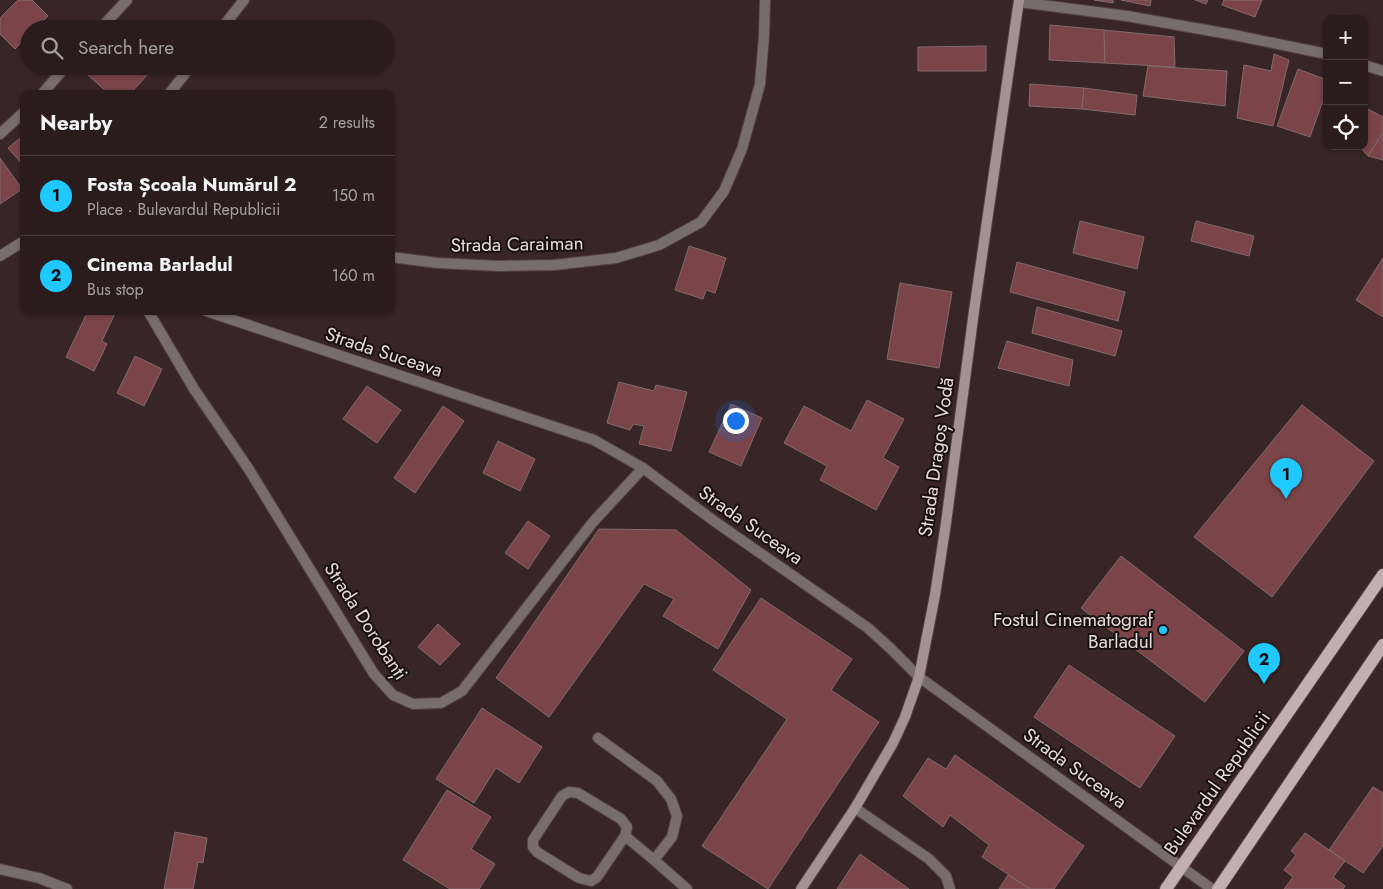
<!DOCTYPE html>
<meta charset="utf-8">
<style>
:root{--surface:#2a1c1c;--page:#322525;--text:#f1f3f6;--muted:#a5a1a3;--line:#463a3b;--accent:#1fc9fd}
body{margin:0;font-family:Jost,sans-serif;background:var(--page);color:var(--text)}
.controls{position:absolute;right:15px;top:15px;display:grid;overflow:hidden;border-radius:10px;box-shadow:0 1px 4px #0004}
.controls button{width:45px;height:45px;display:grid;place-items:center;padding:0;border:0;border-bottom:1px solid var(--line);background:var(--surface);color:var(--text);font:25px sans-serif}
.you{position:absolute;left:735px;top:420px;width:18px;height:18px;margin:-12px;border:4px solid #fff;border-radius:50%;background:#1a73e8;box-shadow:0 0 0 8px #1a73e833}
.badge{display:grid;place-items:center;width:32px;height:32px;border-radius:50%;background:var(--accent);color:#111;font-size:16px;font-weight:700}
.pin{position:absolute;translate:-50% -41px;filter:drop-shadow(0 1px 2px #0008)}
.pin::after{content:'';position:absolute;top:26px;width:18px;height:15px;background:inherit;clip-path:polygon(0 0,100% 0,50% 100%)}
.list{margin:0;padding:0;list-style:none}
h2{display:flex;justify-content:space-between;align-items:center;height:65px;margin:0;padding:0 20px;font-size:21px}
h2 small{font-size:16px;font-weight:400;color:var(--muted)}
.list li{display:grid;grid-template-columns:32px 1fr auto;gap:15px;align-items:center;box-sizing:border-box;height:80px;padding:0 20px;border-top:1px solid var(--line)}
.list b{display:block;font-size:19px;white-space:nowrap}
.list p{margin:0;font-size:16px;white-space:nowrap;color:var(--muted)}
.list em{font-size:16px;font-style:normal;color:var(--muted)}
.icon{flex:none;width:28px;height:28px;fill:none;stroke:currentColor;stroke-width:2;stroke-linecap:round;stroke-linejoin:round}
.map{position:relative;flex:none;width:1383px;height:889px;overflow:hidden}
.search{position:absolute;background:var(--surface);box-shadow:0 1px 4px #0004;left:20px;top:20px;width:375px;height:55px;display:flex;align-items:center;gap:12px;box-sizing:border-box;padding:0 18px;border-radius:28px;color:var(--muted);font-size:19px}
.panel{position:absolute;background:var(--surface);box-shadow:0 1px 4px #0004;left:20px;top:90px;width:375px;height:225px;border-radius:10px}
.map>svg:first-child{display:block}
.building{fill:#7a4448;stroke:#826b6c}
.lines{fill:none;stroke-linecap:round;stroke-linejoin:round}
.lane-casing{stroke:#544243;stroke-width:12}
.street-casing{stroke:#544243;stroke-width:12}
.secondary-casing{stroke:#544243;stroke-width:12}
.primary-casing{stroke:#544243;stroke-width:14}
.lane{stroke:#776d6d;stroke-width:10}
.street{stroke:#776d6d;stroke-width:10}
.secondary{stroke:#a39293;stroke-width:10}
.primary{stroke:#c4afb0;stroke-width:12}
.poi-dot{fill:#1fc9fd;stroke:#191111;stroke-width:2}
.labels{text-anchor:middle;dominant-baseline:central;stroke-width:4;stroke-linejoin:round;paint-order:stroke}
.street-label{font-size:19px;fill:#e7dada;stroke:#191111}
.poi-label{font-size:19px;fill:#e7dada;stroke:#191111;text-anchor:end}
</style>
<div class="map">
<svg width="1383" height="889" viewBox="0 0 1383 889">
<rect width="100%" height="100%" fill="#382526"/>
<g class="building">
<path d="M18 0H32L48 16 35 29H29V35L15 49 0 34V18Z"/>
<path d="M1094 0H1113V3Z"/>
<path d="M1121 0H1151L1150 6Z"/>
<path d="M1195 0H1208L1206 4Z"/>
<path d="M1224 0H1262L1255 17 1222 5Z"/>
<path d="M1050 25 1104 30 1105 63 1049 60Z"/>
<path d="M1104 30 1174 37 1175 67 1105 63Z"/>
<path d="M986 46V71H918V47Z"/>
<path d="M1274 54 1289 60 1273 126 1237 118 1244 65 1271 71Z"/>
<path d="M95 66H139L148 74 130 94H109L88 75Z"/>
<path d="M1148 66 1227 71 1225 106 1143 96Z"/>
<path d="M1298 69 1327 80V89L1310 137 1277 126Z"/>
<path d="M1030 84 1084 88 1082 109 1029 106Z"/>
<path d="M1084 88 1137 95 1135 115 1082 109Z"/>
<path d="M1364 107 1383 117V133L1368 156 1359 146H1364Z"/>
<path d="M1383 133V160L1368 156Z"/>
<path d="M24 135V166L8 148Z"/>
<path d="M0 158 22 189 0 204Z"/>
<path d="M1080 221 1144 237 1137 269 1073 253Z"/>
<path d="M1196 221 1254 236 1249 256 1191 241Z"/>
<path d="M689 246 726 258 715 293 706 290 703 299 675 290Z"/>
<path d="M1383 258V317L1356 300Z"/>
<path d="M1017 262 1125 292 1118 321 1010 292Z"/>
<path d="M900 283 952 292 939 368 887 359Z"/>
<path d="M1037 307 1122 331 1115 356 1032 333Z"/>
<path d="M88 311H116L102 341 107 344 94 371 66 357Z"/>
<path d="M1007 341 1073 360 1069 386 998 368Z"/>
<path d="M135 356 162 369 144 406 117 393Z"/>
<path d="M619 382 654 391 656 385 687 392 671 451 639 444 644 426 633 424 630 430 607 423Z"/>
<path d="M367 386 401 410 377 443 343 419Z"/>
<path d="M867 400 904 419 883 458 899 467 876 510 820 480 827 466 784 443 804 406 851 431Z"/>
<path d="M731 404 762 418 741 466 709 452Z"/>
<path d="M1302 405 1374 461 1272 597 1194 537Z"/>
<path d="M443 406 464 421 415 493 394 478Z"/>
<path d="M498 441 535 459 520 491 483 473Z"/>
<path d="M528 521 550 536 528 569 505 553Z"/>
<path d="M599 529 676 530 751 590 718 649 663 616 674 599 644 584 549 717 496 678Z"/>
<path d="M1121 556 1244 651 1205 702 1081 608Z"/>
<path d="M761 598 852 659 831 690 879 722 768 889 702 846 787 719 713 670Z"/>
<path d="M438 624 460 644 440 665 418 647Z"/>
<path d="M1069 665 1175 736 1140 788 1034 717Z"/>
<path d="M482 708 542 747 519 783 496 768 474 803 436 779Z"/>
<path d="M955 755 1084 846 1054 889H1030L982 857 989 845 950 815 943 827 903 796 928 758 946 769Z"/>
<path d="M1373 787 1383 793V846L1363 873 1329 850Z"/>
<path d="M447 790 491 817 471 849 495 864 479 889H450L403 860Z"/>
<path d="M175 832 207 838 203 863 198 862 193 889H164Z"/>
<path d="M1305 833 1345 861 1333 877 1345 886 1343 889H1284L1293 877 1284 870 1296 855 1291 851Z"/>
<path d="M860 854 909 889H837Z"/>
<path d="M1008 875 1030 889H999Z"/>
</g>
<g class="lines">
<g class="lane-casing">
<g id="lane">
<path d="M598 738 657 781 671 799 677 816 672 837 654 860 687 889"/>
<path d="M855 808 929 859 946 876 950 889"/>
<path d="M625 836 627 827 621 819 578 793 569 792 562 796 533 840V847L537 852 579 878 591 881 597 877 625 836 654 860"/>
</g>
</g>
<g class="street-casing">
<g id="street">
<path d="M1019 2 1127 16 1234 35 1327 54"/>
<path d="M100 29 127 0"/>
<path d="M221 29 244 0"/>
<path d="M1364 65 1383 71"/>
<path d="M42 94 66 66"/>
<path d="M169 94 191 66"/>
<path d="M0 134 24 112"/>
<path d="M0 256 24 241"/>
<path d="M391 257 438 263 499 266 554 265 616 258 659 245 701 222 724 191 742 149 760 84 764 36 765 0"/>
<path d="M148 311 194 389 248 468 374 674 393 695 413 704 441 703 462 691 593 522 643 468"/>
<path d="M206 311 594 440 643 468 714 521 868 628 891 649 919 677 1212 889"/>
<path d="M0 869 39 878 67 889"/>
</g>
</g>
<g class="secondary-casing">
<path id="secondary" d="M801 889 855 808 893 743 905 717 919 677 935 595 946 523 974 311 1019 0"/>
</g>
<g class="primary-casing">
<g id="primary">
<path d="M1166 889 1383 575"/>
<path d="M1218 889 1383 645"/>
</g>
</g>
<use href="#lane" class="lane"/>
<use href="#street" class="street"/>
<use href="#secondary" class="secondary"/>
<use href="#primary" class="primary"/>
</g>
<circle class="poi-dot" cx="1163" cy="630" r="5"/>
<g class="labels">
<g class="street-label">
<text transform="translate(517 244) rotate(-1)">Strada Caraiman</text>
<text transform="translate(384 352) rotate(18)">Strada Suceava</text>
<text transform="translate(936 457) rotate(-82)">Strada Dragoș Vodă</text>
<text transform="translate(751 525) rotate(35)">Strada Suceava</text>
<text transform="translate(366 621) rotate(57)">Strada Dorobanți</text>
<text transform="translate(1075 768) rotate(36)">Strada Suceava</text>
<text transform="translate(1217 783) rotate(-55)">Bulevardul Republicii</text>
</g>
<g class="poi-label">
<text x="1153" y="619">Fostul Cinematograf<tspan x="1153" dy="22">Barladul</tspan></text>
</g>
</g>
</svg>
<div class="controls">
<button>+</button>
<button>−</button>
<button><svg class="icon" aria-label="locate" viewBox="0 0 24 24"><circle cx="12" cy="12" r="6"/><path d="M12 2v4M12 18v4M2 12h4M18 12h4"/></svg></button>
</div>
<div class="you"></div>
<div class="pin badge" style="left:1286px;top:499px">1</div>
<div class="pin badge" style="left:1264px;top:684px">2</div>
<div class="search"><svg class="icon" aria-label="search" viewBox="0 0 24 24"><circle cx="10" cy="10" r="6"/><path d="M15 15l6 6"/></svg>Search here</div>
<section class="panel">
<h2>Nearby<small>2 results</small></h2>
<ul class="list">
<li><span class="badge">1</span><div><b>Fosta Școala Numărul 2</b><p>Place · Bulevardul Republicii</p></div><em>150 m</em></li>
<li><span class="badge">2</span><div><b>Cinema Barladul</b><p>Bus stop</p></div><em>160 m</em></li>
</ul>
</section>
</div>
